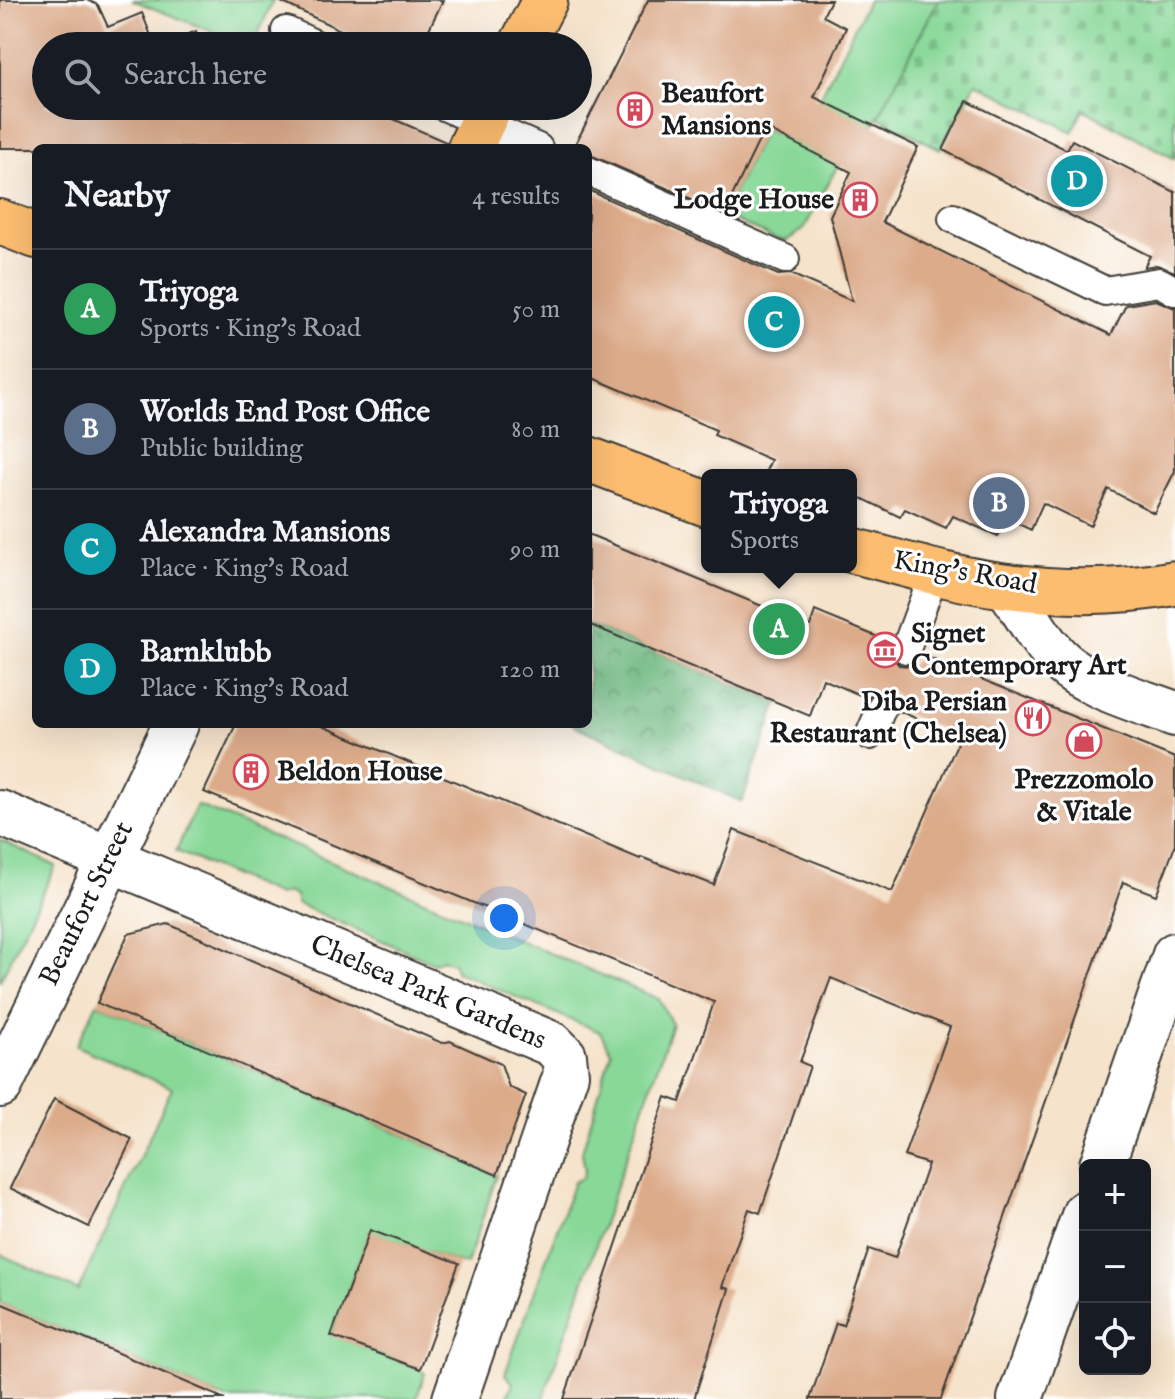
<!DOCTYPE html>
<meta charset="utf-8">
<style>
:root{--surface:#171b24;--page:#20242c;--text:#f1f3f6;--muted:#9ea1a6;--line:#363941;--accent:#d1495b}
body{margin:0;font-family:"IM FELL English",serif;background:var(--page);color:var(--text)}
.controls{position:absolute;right:24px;bottom:24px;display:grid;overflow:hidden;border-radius:12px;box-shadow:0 8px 32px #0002}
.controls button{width:72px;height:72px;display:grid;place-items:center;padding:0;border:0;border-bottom:2px solid var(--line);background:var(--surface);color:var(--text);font:40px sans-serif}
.you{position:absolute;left:504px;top:918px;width:28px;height:28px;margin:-20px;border:6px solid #fff;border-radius:50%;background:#1a73e8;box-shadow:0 0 0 12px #1a73e833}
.badge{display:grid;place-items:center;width:52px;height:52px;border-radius:50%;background:var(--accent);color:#fff;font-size:26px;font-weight:700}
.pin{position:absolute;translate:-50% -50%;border:4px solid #fff;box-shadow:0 2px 8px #0006}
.popup{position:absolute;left:701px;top:469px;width:156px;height:104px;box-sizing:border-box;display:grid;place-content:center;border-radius:12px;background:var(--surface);filter:drop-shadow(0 2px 6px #0005);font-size:26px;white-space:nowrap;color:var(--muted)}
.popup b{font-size:30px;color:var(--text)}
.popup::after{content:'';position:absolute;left:50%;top:100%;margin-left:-16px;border:16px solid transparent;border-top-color:var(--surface)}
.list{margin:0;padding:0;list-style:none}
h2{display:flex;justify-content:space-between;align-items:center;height:104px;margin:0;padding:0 32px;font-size:34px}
h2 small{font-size:26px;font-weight:400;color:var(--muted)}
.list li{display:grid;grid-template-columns:52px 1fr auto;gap:24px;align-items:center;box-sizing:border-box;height:120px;padding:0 32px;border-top:2px solid var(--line)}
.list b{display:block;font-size:30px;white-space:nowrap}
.list p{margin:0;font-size:26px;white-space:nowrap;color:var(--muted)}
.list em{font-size:26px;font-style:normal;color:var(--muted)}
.icon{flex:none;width:44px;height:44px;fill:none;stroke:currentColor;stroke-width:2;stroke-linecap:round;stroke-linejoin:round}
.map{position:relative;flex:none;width:1175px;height:1399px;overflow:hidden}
.search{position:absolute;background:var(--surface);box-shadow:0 8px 32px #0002;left:32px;top:32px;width:560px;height:88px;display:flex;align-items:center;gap:20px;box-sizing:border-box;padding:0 28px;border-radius:44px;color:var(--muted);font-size:30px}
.panel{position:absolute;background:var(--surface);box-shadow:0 8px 32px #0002;left:32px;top:144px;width:560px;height:584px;border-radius:12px}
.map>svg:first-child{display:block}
.forest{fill:url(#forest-crowns);stroke:#456a4e;stroke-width:2}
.cemetery{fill:url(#cemetery-stones);stroke:#527a5a;stroke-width:2}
.garden{fill:#88d898;stroke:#527a5a;stroke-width:2}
.building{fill:#dcab8a}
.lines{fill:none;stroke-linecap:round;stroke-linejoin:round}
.service-casing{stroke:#3d3a36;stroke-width:32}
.minor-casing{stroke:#3d3a36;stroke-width:48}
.tertiary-casing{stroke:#3d3a36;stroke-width:48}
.primary-casing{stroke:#3d3a36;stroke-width:48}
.service{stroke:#fff;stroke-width:28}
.minor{stroke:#fff;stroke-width:44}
.tertiary{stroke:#fff;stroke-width:44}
.primary{stroke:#fcbd6f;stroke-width:44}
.labels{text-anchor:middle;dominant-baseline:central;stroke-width:6;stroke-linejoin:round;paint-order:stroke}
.poi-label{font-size:28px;font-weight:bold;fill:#1c1c1c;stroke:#fff;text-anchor:start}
.street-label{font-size:28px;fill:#1c1c1c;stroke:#fff}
</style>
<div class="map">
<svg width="1175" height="1399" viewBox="0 0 1175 1399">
<defs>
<pattern id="forest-crowns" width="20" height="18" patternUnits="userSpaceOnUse" patternTransform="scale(2)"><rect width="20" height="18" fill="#6eb880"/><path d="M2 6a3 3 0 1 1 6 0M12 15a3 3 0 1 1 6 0" fill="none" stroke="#5a9568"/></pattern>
<pattern id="cemetery-stones" width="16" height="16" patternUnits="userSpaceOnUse" patternTransform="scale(2)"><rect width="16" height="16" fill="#88d898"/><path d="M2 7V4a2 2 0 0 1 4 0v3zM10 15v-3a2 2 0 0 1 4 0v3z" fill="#75b982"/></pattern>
</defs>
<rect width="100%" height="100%" fill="#fff"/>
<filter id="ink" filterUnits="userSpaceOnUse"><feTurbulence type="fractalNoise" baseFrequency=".0125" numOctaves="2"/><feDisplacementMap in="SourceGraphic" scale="16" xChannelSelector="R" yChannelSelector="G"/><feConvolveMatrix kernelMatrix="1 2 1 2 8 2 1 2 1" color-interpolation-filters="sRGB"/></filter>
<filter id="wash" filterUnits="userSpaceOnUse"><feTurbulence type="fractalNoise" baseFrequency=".006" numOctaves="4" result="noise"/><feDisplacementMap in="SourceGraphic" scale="32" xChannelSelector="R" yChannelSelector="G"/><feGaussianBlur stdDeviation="1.8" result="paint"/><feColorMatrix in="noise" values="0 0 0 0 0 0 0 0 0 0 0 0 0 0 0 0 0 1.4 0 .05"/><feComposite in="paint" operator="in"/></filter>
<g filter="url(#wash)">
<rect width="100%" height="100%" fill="#f5e3cb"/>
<path class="forest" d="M588 624 778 703 742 802 571 724H588Z"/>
<path class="cemetery" d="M938 0H1175V159L1083 109 1073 132 976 83 940 149 878 117Z"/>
<g class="garden">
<path d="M132 0H273L253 46H249Z"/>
<path d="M868 0H938L856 160 844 154 804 229 786 241 774 238 723 215 765 128 797 144Z"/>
<path d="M197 805 659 999 672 1024 543 1399H506L513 1383 505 1374 574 1182 582 1178 585 1170 582 1152 611 1052 600 1032 457 972 453 963 442 959 434 963 297 904 295 896 287 892 278 895 176 851Z"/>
<path d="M0 840 56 866 0 981Z"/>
<path d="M97 1003 497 1175 467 1264 459 1263 370 1231 331 1335 420 1369 425 1374 416 1399H225L0 1303V1254L78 1291 172 1088 76 1046Z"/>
</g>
<g id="blocks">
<g class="building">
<path d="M0 0H87L98 5 108 27 142 13 155 46H46V106H364L446 142 445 148H0Z"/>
<path d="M277 0H443L421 46H374Z"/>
<path d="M648 0H831L823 16 846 28 814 97 918 147 882 222 1111 335 1126 305 1156 300 1175 308V471L1154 513 1108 489 1090 526 1043 503 1031 530 1008 519 998 536 953 516 946 528 905 509 900 517 851 493V475H764L771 460 714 435 716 430 588 376V190L778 275 791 274 852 301 830 216 851 172 765 128 724 213 588 154V148L576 143Z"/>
<path d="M196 31 201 46H160Z"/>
<path d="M967 101 1067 150 1072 140 1175 192V272L1157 265 1144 267 1150 256 943 150Z"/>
<path d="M588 534 810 626 815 611 890 642 889 653 899 665 910 666 922 655 1175 758V846L1156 895 1123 882 941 1399H810L836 1323 843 1325 869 1249 895 1258 928 1164 904 1156 950 1027 831 978 800 1062 810 1066 760 1213 749 1209 722 1287 729 1289 694 1399H564L666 1097 680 1102 714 1002 204 792 236 724H317L640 859 641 857 714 885 734 830 892 892 960 737 899 711 897 696 889 689 874 691 867 698 823 679 810 716 588 624Z"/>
<path d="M168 924 442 1043 450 1041 501 1064 509 1087 526 1095 497 1175 97 1003 128 934Z"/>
<path d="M54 1099 132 1139 89 1227 10 1188Z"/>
<path d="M370 1230 459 1263 420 1369 331 1336Z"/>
<path d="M0 1303 29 1315 225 1399H0Z"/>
</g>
</g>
</g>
<g filter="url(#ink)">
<use href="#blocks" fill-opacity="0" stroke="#3d3a36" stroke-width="2"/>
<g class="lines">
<g class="service-casing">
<g id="service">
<path d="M286 31 318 46"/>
<path d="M444 106 538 148"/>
<path d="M588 171 785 259"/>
<path d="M953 218 1105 291 1159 282 1175 291"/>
<path d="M906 649 935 571"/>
<path d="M870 735 883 705"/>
</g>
</g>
<g class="minor-casing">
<g id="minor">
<path d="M1007 586C1025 611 1039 641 1062 662 1089 687 1141 701 1175 714"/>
<path d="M0 813 552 1044 564 1056 566 1074 455 1399"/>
<path d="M1102 1165 1175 955"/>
<path d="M1020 1399 1085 1213"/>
</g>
</g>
<g class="tertiary-casing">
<path id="tertiary" d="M0 1085 176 724"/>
</g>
<g class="primary-casing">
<g id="primary">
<path d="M521 46 545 0"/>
<path d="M470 148 490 106"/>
<path d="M0 222 36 236"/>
<path d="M588 459 707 504"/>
<path d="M851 550C902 563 955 580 1008 586 1062 593 1122 593 1175 583"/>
</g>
</g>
<use href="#service" class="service"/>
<use href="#minor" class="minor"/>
<use href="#tertiary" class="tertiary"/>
<use href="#primary" class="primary"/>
</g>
</g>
<defs>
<g id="building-ring" transform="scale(1.8)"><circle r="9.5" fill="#fff" stroke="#d1495b" stroke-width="1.5"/><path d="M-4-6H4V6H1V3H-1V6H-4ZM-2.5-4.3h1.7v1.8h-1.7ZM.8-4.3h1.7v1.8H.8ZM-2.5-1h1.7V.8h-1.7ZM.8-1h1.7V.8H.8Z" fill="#d1495b"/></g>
<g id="museum-ring" transform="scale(1.8)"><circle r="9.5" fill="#fff" stroke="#d1495b" stroke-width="1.5"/><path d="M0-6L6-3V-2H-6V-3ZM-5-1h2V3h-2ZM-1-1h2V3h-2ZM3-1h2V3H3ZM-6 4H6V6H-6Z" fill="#d1495b"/></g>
<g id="restaurant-ring" transform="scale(1.8)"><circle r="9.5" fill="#fff" stroke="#d1495b" stroke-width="1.5"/><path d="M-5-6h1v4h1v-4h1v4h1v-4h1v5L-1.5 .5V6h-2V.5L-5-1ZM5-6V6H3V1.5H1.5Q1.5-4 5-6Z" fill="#d1495b"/></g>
<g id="shop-ring" transform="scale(1.8)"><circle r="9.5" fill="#fff" stroke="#d1495b" stroke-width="1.5"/><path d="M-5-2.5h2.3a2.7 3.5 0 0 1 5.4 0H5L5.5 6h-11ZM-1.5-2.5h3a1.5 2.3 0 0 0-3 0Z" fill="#d1495b"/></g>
</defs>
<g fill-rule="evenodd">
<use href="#building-ring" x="635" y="110"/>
<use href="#building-ring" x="860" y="200"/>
<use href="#museum-ring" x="885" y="650"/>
<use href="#restaurant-ring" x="1033" y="718"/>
<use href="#shop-ring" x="1084" y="741"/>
<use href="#building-ring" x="251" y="772"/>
</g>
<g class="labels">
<g class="poi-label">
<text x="661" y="94">Beaufort<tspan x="661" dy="32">Mansions</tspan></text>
<text x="834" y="200" text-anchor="end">Lodge House</text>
<text x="911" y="634">Signet<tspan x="911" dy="32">Contemporary Art</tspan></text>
<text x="1007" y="702" text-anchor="end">Diba Persian<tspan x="1007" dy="32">Restaurant (Chelsea)</tspan></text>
<text x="277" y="772">Beldon House</text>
<text x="1084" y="780" text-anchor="middle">Prezzomolo<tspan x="1084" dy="32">&amp; Vitale</tspan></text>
</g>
<g class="street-label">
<text transform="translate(965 573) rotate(10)">King's Road</text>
<text transform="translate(87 904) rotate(-64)">Beaufort Street</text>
<text transform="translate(428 993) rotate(23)">Chelsea Park Gardens</text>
</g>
</g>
</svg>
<div class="controls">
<button>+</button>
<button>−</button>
<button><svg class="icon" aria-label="locate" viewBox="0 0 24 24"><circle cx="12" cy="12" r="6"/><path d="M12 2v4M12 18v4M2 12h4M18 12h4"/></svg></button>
</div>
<div class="you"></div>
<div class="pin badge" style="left:779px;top:629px;background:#2e9e5b">A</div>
<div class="popup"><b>Triyoga</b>Sports</div>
<div class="pin badge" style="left:999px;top:503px;background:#5c6f8a">B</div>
<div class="pin badge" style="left:774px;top:322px;background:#0f9aa8">C</div>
<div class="pin badge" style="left:1077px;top:181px;background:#0f9aa8">D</div>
<div class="search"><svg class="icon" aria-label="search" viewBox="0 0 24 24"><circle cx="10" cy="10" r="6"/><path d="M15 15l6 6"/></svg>Search here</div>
<section class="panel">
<h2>Nearby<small>4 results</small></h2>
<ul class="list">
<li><span class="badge" style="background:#2e9e5b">A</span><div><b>Triyoga</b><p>Sports · King's Road</p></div><em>50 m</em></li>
<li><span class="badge" style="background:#5c6f8a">B</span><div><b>Worlds End Post Office</b><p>Public building</p></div><em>80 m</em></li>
<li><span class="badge" style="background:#0f9aa8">C</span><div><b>Alexandra Mansions</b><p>Place · King's Road</p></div><em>90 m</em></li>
<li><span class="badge" style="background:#0f9aa8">D</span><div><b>Barnklubb</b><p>Place · King's Road</p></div><em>120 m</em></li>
</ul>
</section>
</div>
